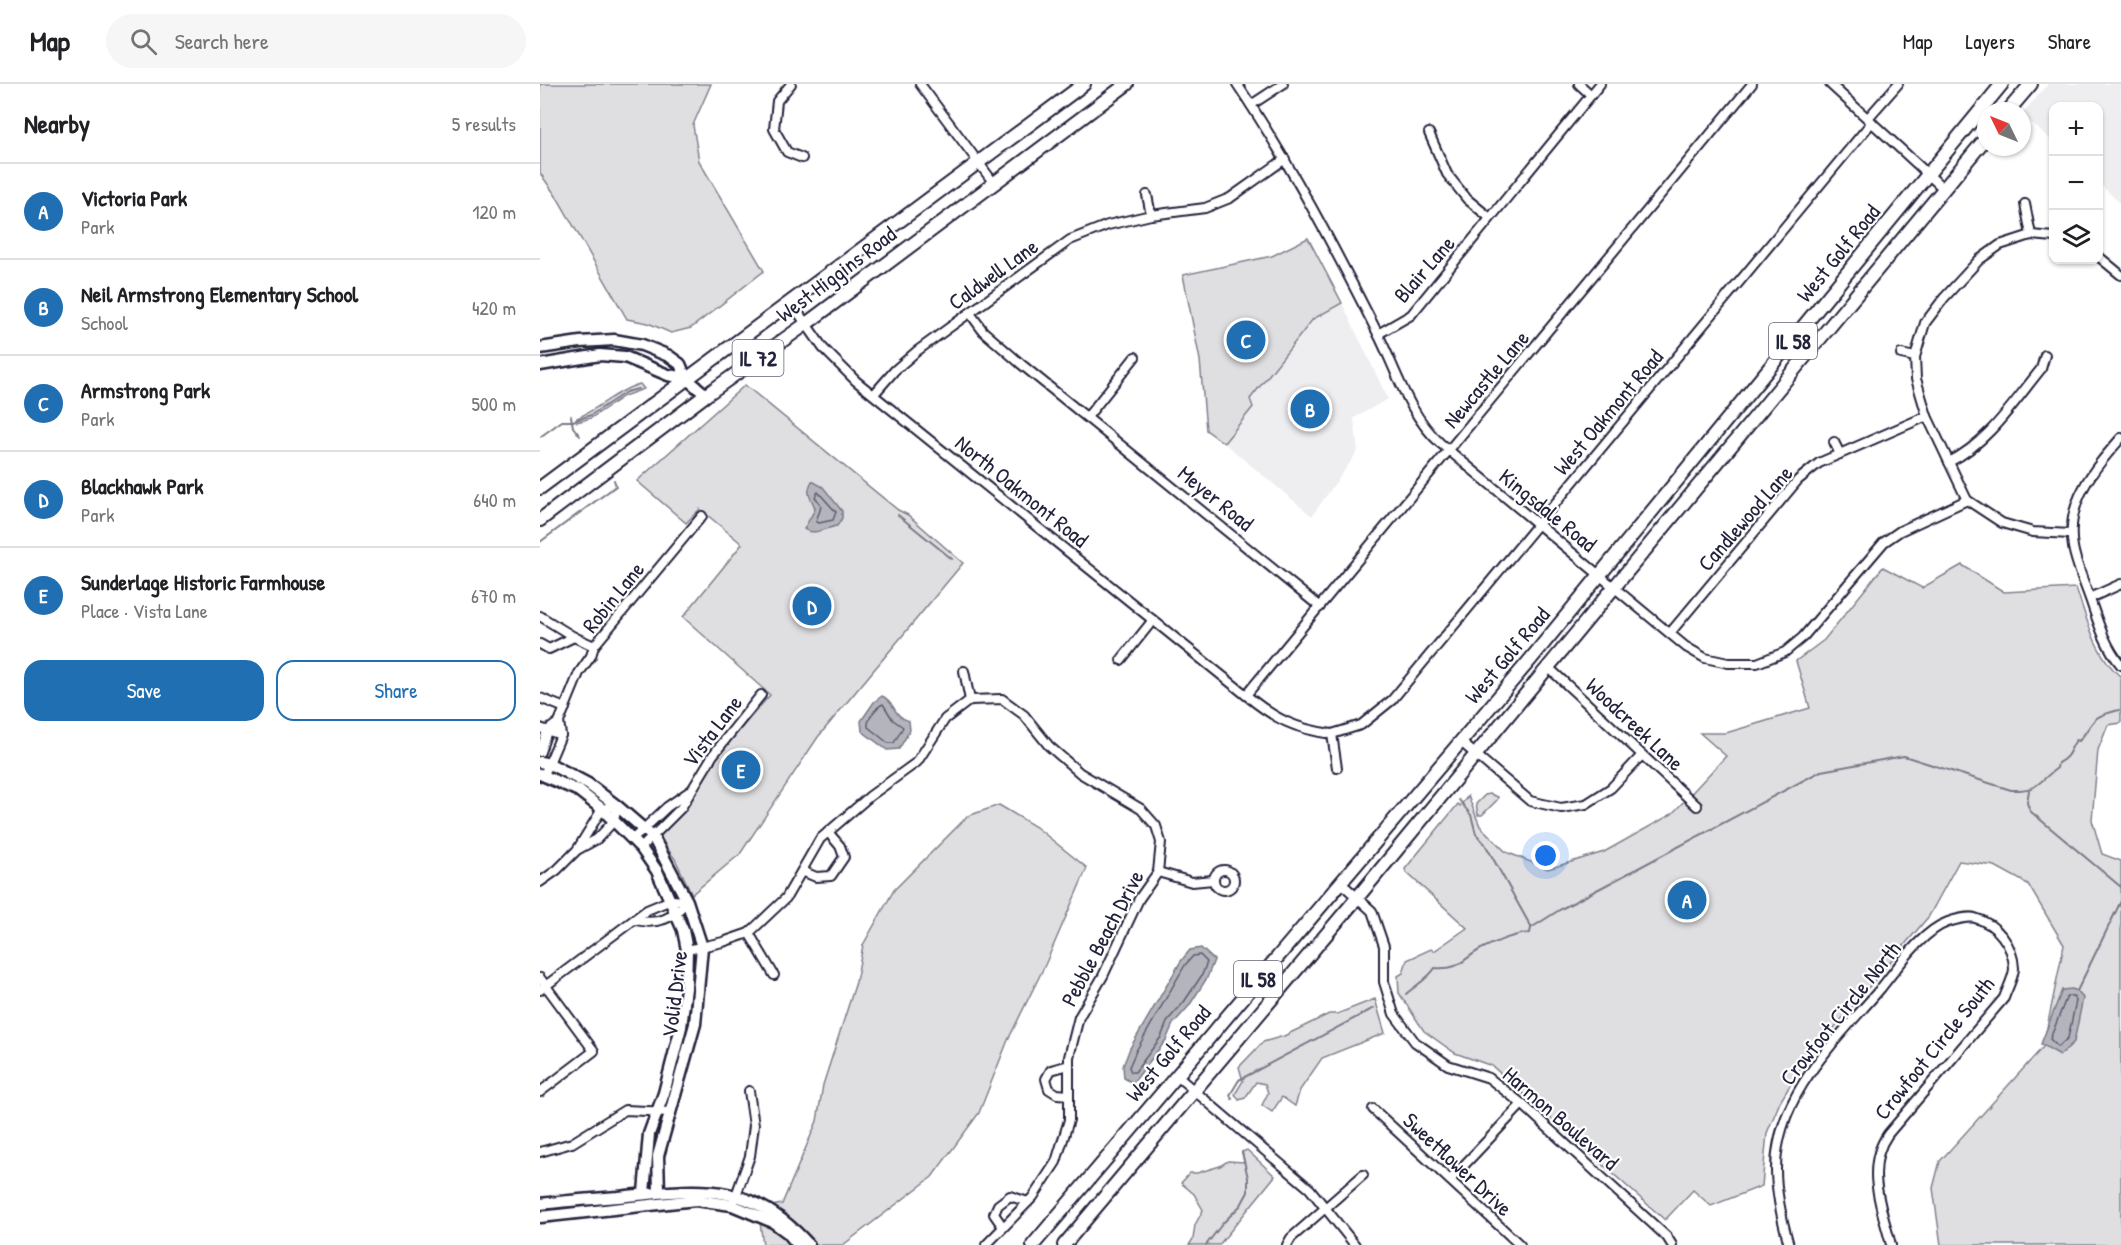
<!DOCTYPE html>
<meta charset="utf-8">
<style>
:root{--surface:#fff;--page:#f6f6f6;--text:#202124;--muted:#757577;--line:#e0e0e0;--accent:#1f6fb2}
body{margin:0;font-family:"Patrick Hand",sans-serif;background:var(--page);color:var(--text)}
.controls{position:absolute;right:18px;top:18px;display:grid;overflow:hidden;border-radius:12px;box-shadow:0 2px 4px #0004}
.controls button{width:54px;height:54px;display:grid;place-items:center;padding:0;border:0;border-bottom:2px solid var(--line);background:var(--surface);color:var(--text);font:30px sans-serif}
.compass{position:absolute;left:1437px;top:18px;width:54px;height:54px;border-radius:50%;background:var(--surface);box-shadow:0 2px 4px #0004;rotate:313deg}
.you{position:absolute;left:1006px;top:772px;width:21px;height:21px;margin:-15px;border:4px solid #fff;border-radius:50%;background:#1a73e8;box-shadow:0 0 0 9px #1a73e833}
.badge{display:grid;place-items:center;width:39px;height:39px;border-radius:50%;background:var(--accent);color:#fff;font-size:20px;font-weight:700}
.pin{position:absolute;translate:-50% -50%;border:3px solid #fff;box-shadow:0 2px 6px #0006}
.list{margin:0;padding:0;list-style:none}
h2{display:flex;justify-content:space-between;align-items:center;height:78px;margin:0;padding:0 24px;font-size:26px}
h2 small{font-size:20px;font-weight:400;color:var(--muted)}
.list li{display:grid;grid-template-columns:39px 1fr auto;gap:18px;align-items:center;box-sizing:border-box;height:96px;padding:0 24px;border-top:2px solid var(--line)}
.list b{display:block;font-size:22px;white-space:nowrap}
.list p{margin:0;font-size:20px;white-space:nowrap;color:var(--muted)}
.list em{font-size:20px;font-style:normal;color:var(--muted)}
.actions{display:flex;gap:12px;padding:18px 24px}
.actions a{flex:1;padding:14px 0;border:2px solid var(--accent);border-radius:18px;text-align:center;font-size:21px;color:var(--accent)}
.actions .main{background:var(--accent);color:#fff}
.icon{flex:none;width:33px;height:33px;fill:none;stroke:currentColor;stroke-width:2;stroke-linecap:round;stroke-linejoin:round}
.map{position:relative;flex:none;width:1581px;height:1161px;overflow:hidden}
header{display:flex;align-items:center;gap:36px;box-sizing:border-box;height:84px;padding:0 30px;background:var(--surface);border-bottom:2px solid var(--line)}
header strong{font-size:28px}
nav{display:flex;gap:33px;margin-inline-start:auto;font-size:21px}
.search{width:420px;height:54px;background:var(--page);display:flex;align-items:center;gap:15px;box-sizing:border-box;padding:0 21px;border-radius:33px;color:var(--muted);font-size:22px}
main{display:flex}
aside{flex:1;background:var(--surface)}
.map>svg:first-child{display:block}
.built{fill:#eeeef1}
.green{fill:#dfdfe2;stroke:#80808e;stroke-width:1.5}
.water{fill:#b4b4bc;stroke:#7a7a88;stroke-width:1.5}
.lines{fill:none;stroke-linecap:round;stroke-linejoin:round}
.shore{stroke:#5c5c6f;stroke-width:1.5}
.stream{stroke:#7a7a88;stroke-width:2}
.street-casing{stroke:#22223b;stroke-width:12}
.secondary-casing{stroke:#22223b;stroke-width:15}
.primary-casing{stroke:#22223b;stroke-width:16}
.street{stroke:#fff;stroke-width:8}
.secondary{stroke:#fff;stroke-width:10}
.primary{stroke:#fff;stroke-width:12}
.labels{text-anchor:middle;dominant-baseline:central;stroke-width:4.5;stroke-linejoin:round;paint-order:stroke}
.shield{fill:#fff;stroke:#646476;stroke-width:1.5}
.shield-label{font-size:21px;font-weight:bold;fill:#22223b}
.street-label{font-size:22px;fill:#22223b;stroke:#fff}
</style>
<header>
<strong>Map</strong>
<div class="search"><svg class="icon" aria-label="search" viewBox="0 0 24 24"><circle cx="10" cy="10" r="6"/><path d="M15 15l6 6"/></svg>Search here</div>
<nav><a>Map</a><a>Layers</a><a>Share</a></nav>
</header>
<main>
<aside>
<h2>Nearby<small>5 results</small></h2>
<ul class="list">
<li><span class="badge">A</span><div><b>Victoria Park</b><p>Park</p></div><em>120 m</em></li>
<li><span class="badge">B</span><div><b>Neil Armstrong Elementary School</b><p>School</p></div><em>420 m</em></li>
<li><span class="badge">C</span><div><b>Armstrong Park</b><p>Park</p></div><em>500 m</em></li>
<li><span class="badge">D</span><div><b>Blackhawk Park</b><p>Park</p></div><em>640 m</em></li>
<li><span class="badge">E</span><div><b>Sunderlage Historic Farmhouse</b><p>Place · Vista Lane</p></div><em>670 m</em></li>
</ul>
<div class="actions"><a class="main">Save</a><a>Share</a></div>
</aside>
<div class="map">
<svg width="1581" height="1161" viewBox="0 0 1581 1161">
<rect width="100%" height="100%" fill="#fff"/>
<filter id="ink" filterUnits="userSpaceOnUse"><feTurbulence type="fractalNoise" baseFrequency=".0167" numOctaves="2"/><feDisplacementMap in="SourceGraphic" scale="12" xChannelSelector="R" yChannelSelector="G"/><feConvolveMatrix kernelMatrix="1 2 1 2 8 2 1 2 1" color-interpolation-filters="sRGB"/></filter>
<g filter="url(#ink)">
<g class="built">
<path d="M1508 0H1581L1580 119 1559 99 1558 22H1514L1513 58 1482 30Z"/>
<path d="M802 219 848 315 814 334 818 367 772 432 684 359 712 323 710 315 773 235Z"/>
</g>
<g class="green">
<path d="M0 0H171L153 41 159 77 224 187 151 244 131 249 108 239 87 235 18 115 0 89Z"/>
<path d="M768 154 802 219 773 235 710 315 713 323 684 359 666 346 660 276 643 191 732 172Z"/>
<path d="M100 300 104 305 84 312 51 334 37 338V334C59 325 77 306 100 300Z"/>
<path d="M205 301 358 426 368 431 423 479 278 653 200 770 152 810 135 775 113 745 230 611 143 533 202 460 160 425 146 439 97 397Z"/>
<path d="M1422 481 1464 508 1536 504C1547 535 1555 571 1581 593V639L1568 641 1558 666 1552 736 1562 770 1581 777V1161H1401L1393 1104 1400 1077 1503 963 1524 861 1488 800 1455 782 1419 777 1389 832 1261 983 1240 1018 1227 1049 1222 1102 1171 1122 1153 1106 1125 1136 952 982 915 969 884 947 859 909 858 892 863 889 867 876 891 865 894 867 927 844 866 788 865 785 918 720 920 722 928 712 940 742 966 768 1008 785 1064 768 1132 730 1186 672 1160 649H1186L1270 624 1256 577 1284 556 1343 483 1382 504Z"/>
<path d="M950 710 958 713 957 716 942 731H938L936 720 945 711Z"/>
<path d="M459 721 496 743 547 784 505 881 468 956 439 1029 392 1093 303 1161H223L220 1138 232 1122 242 1120 277 1037 283 1001 316 898 323 861 354 806 428 732Z"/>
<path d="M835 915 845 949 782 974 760 1006 755 1022 742 1013 732 1028 722 1021 728 1009 725 1000 716 998 705 1014 699 1016 695 1010 703 997 699 983 723 958 744 952 789 930H797Z"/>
<path d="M707 1066 735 1092 679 1161H649L653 1155 655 1141 663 1126 654 1110 641 1099 650 1089H657L680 1082 688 1077 704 1078 702 1068Z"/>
</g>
<g class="water">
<path d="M272 397 283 403 302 427V434L297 442C287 444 272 452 264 445L275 425C273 414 264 412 272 397Z"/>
<path d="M342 612C356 618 352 632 369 637L370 646 359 665 347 666 322 647 321 637 334 618Z"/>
<path d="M661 864 674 876 667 894 649 922 633 940 626 956 593 999 584 994 583 982 590 964 641 877 650 866Z"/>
<path d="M1532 905 1537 907 1543 914 1534 958 1520 971 1501 960 1522 906Z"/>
</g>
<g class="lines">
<g class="shore">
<path d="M278 408 296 428 293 436 279 439 276 438C278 426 286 425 275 413Z"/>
<path d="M343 620 353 636 363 643 354 659H348L328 643C327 635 336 623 343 620Z"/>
<path d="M660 871 667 878 662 891 644 918 628 936 621 953 595 988H591L589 983 596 967 645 881 653 872Z"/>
<path d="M1527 912H1533L1536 917 1528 954 1518 963 1510 955Z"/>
</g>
<g class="stream">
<path d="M31 332 33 343 40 352"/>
<path d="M0 353 22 337H33L51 331 86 308 98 305"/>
<path d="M358 431 412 475"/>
<path d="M0 458 76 402 74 396"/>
<path d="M1489 706 1487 719 1490 727 1581 803"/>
<path d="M919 716 931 731 936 750 945 760 991 843"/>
<path d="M1537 907 1581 817"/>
<path d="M866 910C875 902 889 894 895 884 921 886 921 876 941 865 956 858 973 850 990 849L991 844 1021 825 1281 687 1364 672 1471 706C1499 707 1498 698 1517 684L1518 679C1531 672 1529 666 1536 656L1539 657C1557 635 1548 634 1579 626"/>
<path d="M692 1015 690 1011 699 996 834 924"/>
<path d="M666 1161 683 1139 701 1121 708 1108V1094L702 1068"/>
</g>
<g class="street-casing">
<g id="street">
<path d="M251 0 237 17 234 45 247 68 262 74"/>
<path d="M380 0 453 98"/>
<path d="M697 0C750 79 794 163 837 248 856 285 868 330 900 359L1146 563 1165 574 1188 579H1217L1245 568 1263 553 1344 458 1360 447 1427 416"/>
<path d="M1039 0 1051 11"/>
<path d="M1290 0 1404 105"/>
<path d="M711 21 743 0"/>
<path d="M1328 34 1358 0"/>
<path d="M889 49 907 90 927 115 950 134"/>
<path d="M607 111 611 131"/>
<path d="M1485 120 1491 151"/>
<path d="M1514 153 1491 151 1460 161 1439 176 1404 214 1385 239 1375 273 1376 295 1387 332 1427 416 1462 439 1493 448 1531 450"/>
<path d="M1558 172 1581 191"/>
<path d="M250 217 283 264 316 297 706 611C735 635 755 645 792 650"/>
<path d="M430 229 443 247 481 280 780 523"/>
<path d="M838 250 871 231 1060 0"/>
<path d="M1361 270 1375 273"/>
<path d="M335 309 355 286 377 267 530 156 568 141 611 131 665 124 690 114 745 75"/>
<path d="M548 332 595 273"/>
<path d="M1581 354C1554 385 1525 418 1533 463 1536 480 1544 498 1550 515 1558 538 1565 562 1581 581"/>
<path d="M1294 358 1300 370"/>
<path d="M1409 378C1448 359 1474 318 1501 285L1505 271"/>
<path d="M1550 514 1581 500"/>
<path d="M0 532 34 553 54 562"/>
<path d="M1130 549 1258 396 1279 379 1387 332"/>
<path d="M0 560 9 565 34 553"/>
<path d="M581 576 613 536"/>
<path d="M1009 584 1157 722"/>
<path d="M424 587 430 616"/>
<path d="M706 611 1212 0"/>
<path d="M0 614 25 624"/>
<path d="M0 644 21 651"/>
<path d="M921 658 990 717 1021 724 1046 720 1071 704 1102 671"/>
<path d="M0 668 7 647 19 638"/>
<path d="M797 684 792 650 821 641 852 616 1332 38"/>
<path d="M4 691 21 651 19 638 39 589 51 572 54 562 162 432"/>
<path d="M93 755 127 723 150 707"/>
<path d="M101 764 141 724 173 671 221 611"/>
<circle cx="684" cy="796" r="10"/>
<path d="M262 787 276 793 291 792 304 773 300 762 288 748"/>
<path d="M618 788 652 798 673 796"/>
<path d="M0 798 17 786 37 766 62 725 77 722 74 737 57 755 37 766"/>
<path d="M800 798 832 827 844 862V898L854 930 875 958 908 981 949 994 982 1020 1127 1153 1132 1161"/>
<path d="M95 836C118 841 133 835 147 817"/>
<path d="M209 849 234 891"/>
<path d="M147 866 183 858 209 849 246 814 280 755 330 712 377 678 405 635 430 616 462 615 484 631 509 662 540 689 601 725 616 742 621 758 618 788 599 815 563 892 539 933 529 973V1036L516 1078 493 1113 446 1161"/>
<path d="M0 894 54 967 0 1008"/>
<path d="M0 906 107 826 131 816 147 817"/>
<path d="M529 981 511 986 506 995 509 1005 517 1010 529 1011"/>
<path d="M637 992 770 1105 815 1161"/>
<path d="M833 1025 980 1161"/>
<path d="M0 1068 32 1059 85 1026 129 1028"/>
<path d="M910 1096 982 1020"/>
<path d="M194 1117 210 1072 214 1041 209 1007"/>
<path d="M463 1143 454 1130 458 1121 470 1112 488 1118"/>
<path d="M747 1161 751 1154 823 1091"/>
<path d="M1249 1161C1242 1136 1236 1111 1236 1085 1236 1011 1296 957 1341 904 1358 883 1382 847 1408 838 1414 836 1429 832 1435 834 1457 840 1473 861 1474 884 1474 893 1467 905 1464 914L1348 1050C1324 1084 1342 1125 1351 1161"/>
</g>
</g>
<g class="secondary-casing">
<g id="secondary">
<path d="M0 264 40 258 74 256 102 261 129 272 140 280 146 294 166 311"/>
<path d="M0 281 60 271 85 273 128 291 146 294"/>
<path d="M0 678 10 680 48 700 77 722 113 753 147 817 162 863 155 940 118 1072 119 1107"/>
<path d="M0 690 39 707 62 725 101 764 117 787 143 846 147 866 146 904 141 943 124 1009 109 1050 104 1109"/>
<path d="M0 1120C26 1117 52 1115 78 1113 158 1105 209 1094 269 1161"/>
<path d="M0 1133 156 1116 192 1121 233 1138 248 1149 258 1161"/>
</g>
</g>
<g class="primary-casing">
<g id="primary">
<path d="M1468 27 1491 0"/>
<path d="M0 404 544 0"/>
<path d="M0 436 166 311 266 240 587 0"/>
<path d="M493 1161 990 576 1462 0"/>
<path d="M524 1161 817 814 1446 54"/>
</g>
</g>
<use href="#street" class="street"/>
<use href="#secondary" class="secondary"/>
<use href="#primary" class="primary"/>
</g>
</g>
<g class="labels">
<g class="shield">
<rect x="1229" y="239" width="48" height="36" rx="4.5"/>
<rect x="192.5" y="256" width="51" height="36" rx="4.5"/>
<rect x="694" y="877" width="48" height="36" rx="4.5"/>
</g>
<g class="shield-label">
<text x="1253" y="257">IL 58</text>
<text x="218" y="274">IL 72</text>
<text x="718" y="895">IL 58</text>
</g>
<g class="street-label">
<text transform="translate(1298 169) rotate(-51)">West Golf Road</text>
<text transform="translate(884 185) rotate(-49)">Blair Lane</text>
<text transform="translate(296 190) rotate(-37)">West Higgins Road</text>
<text transform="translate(453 190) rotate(-36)">Caldwell Lane</text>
<text transform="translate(946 295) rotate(-50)">Newcastle Lane</text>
<text transform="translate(1068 328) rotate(-50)">West Oakmont Road</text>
<text transform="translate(482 407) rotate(39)">North Oakmont Road</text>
<text transform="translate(676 414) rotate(39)">Meyer Road</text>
<text transform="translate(1008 426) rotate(39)">Kingsdale Road</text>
<text transform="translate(1205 434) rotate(-49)">Candlewood Lane</text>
<text transform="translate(73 513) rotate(-51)">Robin Lane</text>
<text transform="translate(967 571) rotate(-50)">West Golf Road</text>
<text transform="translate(1095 640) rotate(43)">Woodcreek Lane</text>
<text transform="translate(172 647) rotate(-53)">Vista Lane</text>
<text transform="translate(562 854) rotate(-62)">Pebble Beach Drive</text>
<text transform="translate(134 910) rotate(-83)">Volid Drive</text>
<text transform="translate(1300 929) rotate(-51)">Crowfoot Circle North</text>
<text transform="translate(1394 964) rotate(-51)">Crowfoot Circle South</text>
<text transform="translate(628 969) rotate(-50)">West Golf Road</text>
<text transform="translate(1021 1034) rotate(41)">Harmon Boulevard</text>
<text transform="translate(918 1080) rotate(43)">Sweetflower Drive</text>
</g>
</g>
</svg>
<div class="controls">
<button>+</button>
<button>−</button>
<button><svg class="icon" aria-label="layers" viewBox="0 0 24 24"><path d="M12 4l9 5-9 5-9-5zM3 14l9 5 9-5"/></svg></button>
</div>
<svg class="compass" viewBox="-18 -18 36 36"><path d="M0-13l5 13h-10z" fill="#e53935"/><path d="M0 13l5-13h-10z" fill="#757577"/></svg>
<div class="you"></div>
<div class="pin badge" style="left:1147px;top:816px">A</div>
<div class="pin badge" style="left:770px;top:325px">B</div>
<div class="pin badge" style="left:706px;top:256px">C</div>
<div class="pin badge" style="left:272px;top:522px">D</div>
<div class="pin badge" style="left:201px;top:686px">E</div>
</div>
</main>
